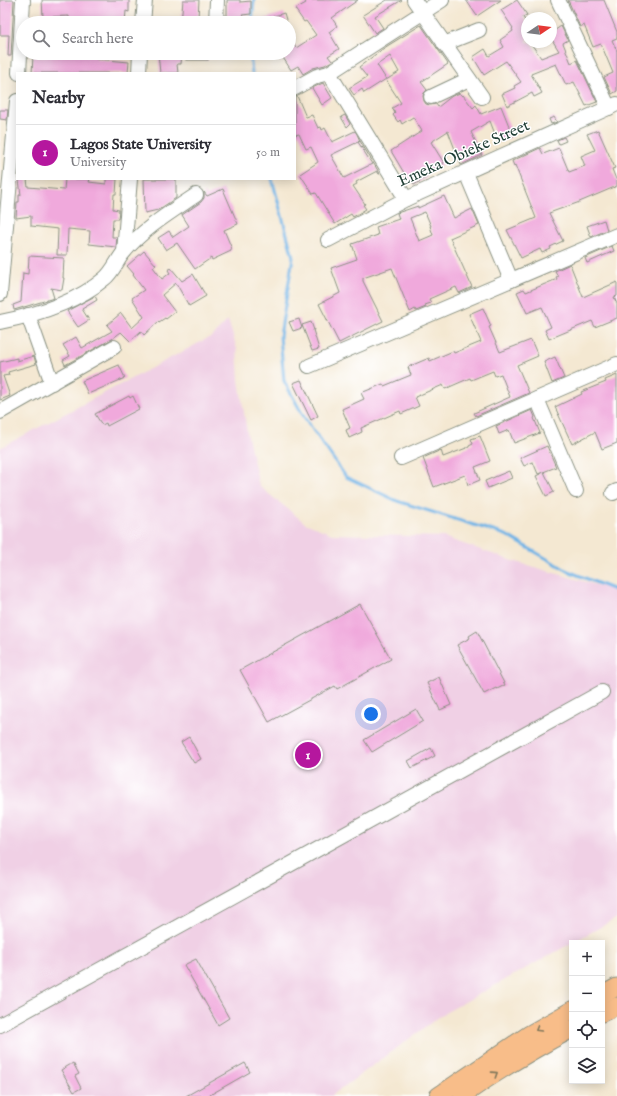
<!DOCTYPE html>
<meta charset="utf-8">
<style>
:root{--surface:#fff;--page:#f7f7f7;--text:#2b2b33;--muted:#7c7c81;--line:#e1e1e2;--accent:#b5179e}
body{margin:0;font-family:"IM FELL English",serif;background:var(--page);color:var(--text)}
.controls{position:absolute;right:12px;bottom:12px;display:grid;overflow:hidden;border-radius:0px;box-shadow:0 2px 10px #0003}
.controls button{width:36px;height:36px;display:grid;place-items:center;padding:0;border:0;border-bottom:1px solid var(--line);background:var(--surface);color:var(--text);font:20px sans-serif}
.compass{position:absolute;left:521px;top:12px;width:36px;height:36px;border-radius:50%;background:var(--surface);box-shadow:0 2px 10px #0003;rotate:77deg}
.you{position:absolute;left:371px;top:714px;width:14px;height:14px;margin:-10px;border:3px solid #fff;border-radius:50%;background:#1a73e8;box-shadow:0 0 0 6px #1a73e833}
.badge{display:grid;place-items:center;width:26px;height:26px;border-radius:50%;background:var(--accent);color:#fff;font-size:13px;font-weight:700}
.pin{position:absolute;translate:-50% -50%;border:2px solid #fff;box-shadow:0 1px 4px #0006}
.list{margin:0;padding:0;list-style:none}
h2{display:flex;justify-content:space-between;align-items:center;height:52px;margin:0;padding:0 16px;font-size:17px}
h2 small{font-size:13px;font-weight:400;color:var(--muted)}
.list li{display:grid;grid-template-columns:26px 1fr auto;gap:12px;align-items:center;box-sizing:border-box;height:56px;padding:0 16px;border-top:1px solid var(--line)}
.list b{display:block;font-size:15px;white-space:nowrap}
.list p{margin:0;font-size:13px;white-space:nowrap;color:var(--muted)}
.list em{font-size:13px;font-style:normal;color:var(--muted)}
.icon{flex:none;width:22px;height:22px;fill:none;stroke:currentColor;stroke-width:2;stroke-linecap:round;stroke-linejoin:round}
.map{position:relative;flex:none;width:617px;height:1096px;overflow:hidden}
.search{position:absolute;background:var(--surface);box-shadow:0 2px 10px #0003;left:16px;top:16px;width:280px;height:44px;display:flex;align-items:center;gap:10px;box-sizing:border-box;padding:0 14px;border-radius:22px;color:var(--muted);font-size:15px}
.panel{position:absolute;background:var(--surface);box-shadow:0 2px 10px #0003;left:16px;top:72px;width:280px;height:108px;border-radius:0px}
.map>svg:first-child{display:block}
.built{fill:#f0d0e5}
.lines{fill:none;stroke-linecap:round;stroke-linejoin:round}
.stream{stroke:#70b4e6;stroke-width:3}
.building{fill:#f0a9dc;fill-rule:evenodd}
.minor-casing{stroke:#8a9283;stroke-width:16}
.major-casing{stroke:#8a9283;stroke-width:19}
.minor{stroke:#fff;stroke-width:14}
.major{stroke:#f8bd89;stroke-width:17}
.oneway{stroke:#81775a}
.labels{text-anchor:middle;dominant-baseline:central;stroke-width:3;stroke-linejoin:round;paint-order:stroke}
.street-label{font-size:16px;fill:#1f3d34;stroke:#fff}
</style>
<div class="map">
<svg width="617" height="1096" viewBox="0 0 617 1096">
<rect width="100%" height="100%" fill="#fff"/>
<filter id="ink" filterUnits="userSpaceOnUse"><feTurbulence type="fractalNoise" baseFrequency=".025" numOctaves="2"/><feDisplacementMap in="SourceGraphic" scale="8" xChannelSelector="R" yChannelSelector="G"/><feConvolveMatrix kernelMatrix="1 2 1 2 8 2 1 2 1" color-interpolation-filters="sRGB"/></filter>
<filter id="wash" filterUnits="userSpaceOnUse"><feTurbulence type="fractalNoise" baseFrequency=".012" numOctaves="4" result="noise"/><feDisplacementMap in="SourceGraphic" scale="16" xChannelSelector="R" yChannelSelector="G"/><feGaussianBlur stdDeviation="0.9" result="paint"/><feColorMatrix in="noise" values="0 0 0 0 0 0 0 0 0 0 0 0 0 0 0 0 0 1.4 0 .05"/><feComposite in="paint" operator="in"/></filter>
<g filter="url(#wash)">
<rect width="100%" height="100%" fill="#f4e8d2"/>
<path class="built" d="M228 320 237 349 239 380 247 432 259 486 305 523 332 534 443 537 513 561 617 591V918L443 1014 331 1096H0V448L214 335Z"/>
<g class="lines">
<g class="stream">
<path d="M252 23 254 0"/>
<path d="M251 53V63L252 73"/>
<path d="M272 179 293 257 280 336 284 381 304 417 346 477 397 501 506 535 568 571 617 591"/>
</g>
</g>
<g id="blocks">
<g class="building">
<path d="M0 0H14L11 56H8L9 35H0Z"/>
<path d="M42 0H129V12L126 11 125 23H69V16L43 17Z"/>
<path d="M183 0H199L198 18 190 17 189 23H181Z"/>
<path d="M227 0H240V2L251 1V14L242 15 244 23H227Z"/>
<path d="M304 0H358L332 18 337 26 329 32 339 49 328 56 332 61 325 65 313 68 303 74 298 66 291 70 280 53H289V38L296 48 316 35 306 21 304 22 295 9 306 3Z"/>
<path d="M387 0H402L375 16 383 28 375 33 363 15Z"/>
<path d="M466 0H501L477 16Z"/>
<path d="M517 0 527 15 523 17 527 24V42H530L541 58 559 51 551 38V33L561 26 568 40 563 43 571 63 577 60 597 102 586 106 574 82 566 85 556 64 531 74 542 93 534 97 532 93 507 106 502 94 515 88 514 86 521 82 506 61 484 75 473 57 485 49 489 56 504 47 500 40 513 31 512 29 513 28 501 10Z"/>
<path d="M568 0H604L617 32V38L612 40 617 51V91L612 94 604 77 613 73 601 44 593 47 584 25 580 27Z"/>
<path d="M284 13 287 23H258V21Z"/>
<path d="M421 25 448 64 421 82 427 90 424 93 423 96 424 101 426 104 430 105 436 104 438 107 452 96 460 93 463 96V95L473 108 476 105 481 114 501 106 513 136 498 142 490 121 471 132 482 155 461 165 448 131 431 142 444 163 425 174 427 177 414 185 412 181 410 183 391 151 422 131 413 117 402 124 400 120 398 122 393 115 395 113 392 108 401 103 386 80 399 72 390 56 377 65 386 79 364 93 362 89 354 95 349 88 367 77 359 67 384 48Z"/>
<path d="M45 53H97V59L129 62 128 73H32L33 56 45 57Z"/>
<path d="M158 53H182L181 64H177L178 73H160Z"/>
<rect x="186" y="53" width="22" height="7"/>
<path d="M323 83 332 98 322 105 312 88Z"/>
<path d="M295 96H297L306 117 312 115 318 128 321 127 322 130 325 128 332 142 355 131 357 134 360 141 331 155 344 178 372 164 358 142 360 141 380 174H379L377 171 356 182 357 184 353 186 365 204 363 205 366 209 353 217 351 214 335 224 316 193 313 194 300 174 318 162 311 147 306 149 299 134 295 135Z"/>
<path d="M0 110H8L7 120 0 119Z"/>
<path d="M345 115 350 124 347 127 341 117Z"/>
<path d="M554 117 557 122 551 124 549 119Z"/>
<path d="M598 130 615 168 612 169 617 182V186L577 203 549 213 563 241 550 247 551 249 542 253 540 249 521 258 507 230 536 218 515 165 514 166 512 161 540 148 543 154 559 148 569 172 585 166 581 156 595 150 587 134Z"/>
<path d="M564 137 566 141 559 144 557 140Z"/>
<path d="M27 179 28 187 64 190 65 179H90L89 182 106 184V179H117L116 194H114L113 209 119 210 118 219H113L112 237H117L116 247 89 244 90 231 68 229 67 255H57L58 229 31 226V216L16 218 17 202H19V195H21L19 180Z"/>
<path d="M144 179H176V198L158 210 145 213Z"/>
<path d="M223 189 238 224 224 230 232 249 231 250V251L212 260 211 258 195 269 177 243 166 250 158 238 169 231 173 237 189 226 182 215 201 202 204 198V192L207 196Z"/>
<path d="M444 196 454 218 472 209 479 225 450 238 472 287 459 293 456 287 429 299 431 303 425 305 426 307 416 311 415 309 410 312 392 268 363 278V281L383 321 339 343 319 304 340 293 331 268 357 259 352 244 378 235 376 227 399 219 397 213 418 206V208ZM425 212 431 226H430L433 235 419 241 410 218Z"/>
<path d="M604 220 607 230 591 237 587 226Z"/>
<path d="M612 246 614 251 587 263 585 258Z"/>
<path d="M144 251 156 265 153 267 162 279 170 273 168 270 171 268 182 281 193 274 206 296 189 306 176 283 162 295 175 312 166 319 165 318 159 322V321L144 335 141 331 130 341 121 332 112 339 65 365 63 360 70 356 63 345 76 337 82 348 112 331 107 325 121 313 132 328 144 317 132 298 144 290 133 275 134 274 127 266Z"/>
<path d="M29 256 64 258 63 278H64L62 290 51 288 54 298 14 310 13 305 21 302 23 273 28 274Z"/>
<path d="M570 264 583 297 617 282V296L614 297 617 304V318L595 327 592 321 549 339 545 330 551 327 542 307 527 313 517 292 524 289 526 292 557 279 556 277 558 276 555 271Z"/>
<path d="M95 296 97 300 82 309 89 320 78 327 67 311Z"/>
<path d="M483 308 491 326 489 327 500 352 531 340 538 356 517 365 529 393 476 416 474 413 510 397 501 374 495 376 493 371 471 380 470 378 445 389 443 385 415 397 419 406 401 414 400 411 361 428 362 432 349 438 346 430 350 428 342 409 364 399 361 393 383 384 384 386 411 375 408 367 429 358 430 361 453 351 454 353 481 342 469 314Z"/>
<path d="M299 319 302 328 293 331 289 322Z"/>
<path d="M311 322 314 330H313L319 349 312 351 302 325Z"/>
<path d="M34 356 36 364 8 372 9 375 3 376 10 396 0 400V362L17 358V361Z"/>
<path d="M555 357 564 378 552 383 544 362Z"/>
<path d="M119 365 125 378 88 394 82 381Z"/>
<path d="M617 375V443L602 449 595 432 572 444 555 407 582 394 581 392 606 382 605 380Z"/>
<path d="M301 380 318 416 311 420 293 383Z"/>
<path d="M129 396 130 398 133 396 139 409 107 426 106 423 102 425 95 414Z"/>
<path d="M532 410 535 417 534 418 540 433 514 443 509 430 499 434 496 426Z"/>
<path d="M480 436 490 461 475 467 480 480 468 485 465 475 434 487 423 458 441 450 443 457 469 447V446L473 444 471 439Z"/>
<path d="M547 446 556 467 538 474 533 462 524 466 520 458Z"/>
<path d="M509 471 512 478 488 488 485 481Z"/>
<path d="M544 472 554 492 546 496 536 476Z"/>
<path d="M360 604 391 659 337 689 335 686 269 722 240 670Z"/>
<path d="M477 631 505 685 497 689 496 688 484 694 457 645 470 638 469 636Z"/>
<path d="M439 677 451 705 440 710 427 683Z"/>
<path d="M416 709 423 721 372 752 364 740Z"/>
<path d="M189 737 201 759 194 763 181 742Z"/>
<path d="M431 748 435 756 412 768 408 761Z"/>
<path d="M196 959 229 1018 218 1025 184 965Z"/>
<path d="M73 1063 79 1074 75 1076 81 1088 74 1092 61 1070Z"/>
<path d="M245 1063 250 1072 208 1096H186Z"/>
</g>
</g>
</g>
<g filter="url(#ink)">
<use href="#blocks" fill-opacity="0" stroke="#8a9283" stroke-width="1"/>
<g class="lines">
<g class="minor-casing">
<g id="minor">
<path d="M414 0 482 97"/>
<path d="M558 0 609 108"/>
<path d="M143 23 145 0"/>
<path d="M216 23 217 0"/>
<path d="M444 44 479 30"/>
<path d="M19 73 23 0"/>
<path d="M139 73 140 53"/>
<path d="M295 88 317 76 329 73"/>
<path d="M431 97 469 79"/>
<path d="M466 173 511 280"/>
<path d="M406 199 329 73 442 0"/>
<path d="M328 240 406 199 617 104"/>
<path d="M124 252 130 179"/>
<path d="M0 294 17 101"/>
<path d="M28 315 52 383"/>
<path d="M0 322C35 315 77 302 104 279 113 272 117 260 124 252 144 228 171 212 196 195"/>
<path d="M309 366 617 235"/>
<path d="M537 399 576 491"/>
<path d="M0 412 114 347"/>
<path d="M401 458 617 364"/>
<path d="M613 493 617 491"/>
<path d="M0 1025 602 692"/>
</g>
</g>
<g class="major-casing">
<g id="major">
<path d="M602 995 617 987"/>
<path d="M602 1013 617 1006"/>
<path d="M438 1096 528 1035 572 1010"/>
<path d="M462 1096C497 1071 534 1049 572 1029"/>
</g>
</g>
<use href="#minor" class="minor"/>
<use href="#major" class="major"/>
</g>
<defs><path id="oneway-chevron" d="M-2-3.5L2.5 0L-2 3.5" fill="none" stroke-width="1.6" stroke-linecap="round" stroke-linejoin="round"/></defs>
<g class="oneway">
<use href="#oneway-chevron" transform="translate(538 1029) rotate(150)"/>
<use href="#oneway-chevron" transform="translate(495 1074) rotate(-33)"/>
</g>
</g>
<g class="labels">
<g class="street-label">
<text transform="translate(464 154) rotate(-24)">Emeka Obieke Street</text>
</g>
</g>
</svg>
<div class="controls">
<button>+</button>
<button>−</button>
<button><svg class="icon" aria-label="locate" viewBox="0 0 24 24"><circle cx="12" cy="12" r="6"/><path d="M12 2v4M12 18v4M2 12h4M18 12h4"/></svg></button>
<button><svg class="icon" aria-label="layers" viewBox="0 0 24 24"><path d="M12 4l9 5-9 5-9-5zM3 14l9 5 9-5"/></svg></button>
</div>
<svg class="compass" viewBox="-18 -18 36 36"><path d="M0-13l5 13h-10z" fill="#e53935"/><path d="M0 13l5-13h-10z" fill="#7c7c81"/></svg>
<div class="you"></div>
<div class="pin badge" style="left:308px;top:755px">1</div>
<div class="search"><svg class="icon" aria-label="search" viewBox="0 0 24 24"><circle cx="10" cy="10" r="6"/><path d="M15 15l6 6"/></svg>Search here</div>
<section class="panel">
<h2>Nearby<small></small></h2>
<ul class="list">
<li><span class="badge">1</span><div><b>Lagos State University</b><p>University</p></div><em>50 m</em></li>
</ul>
</section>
</div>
